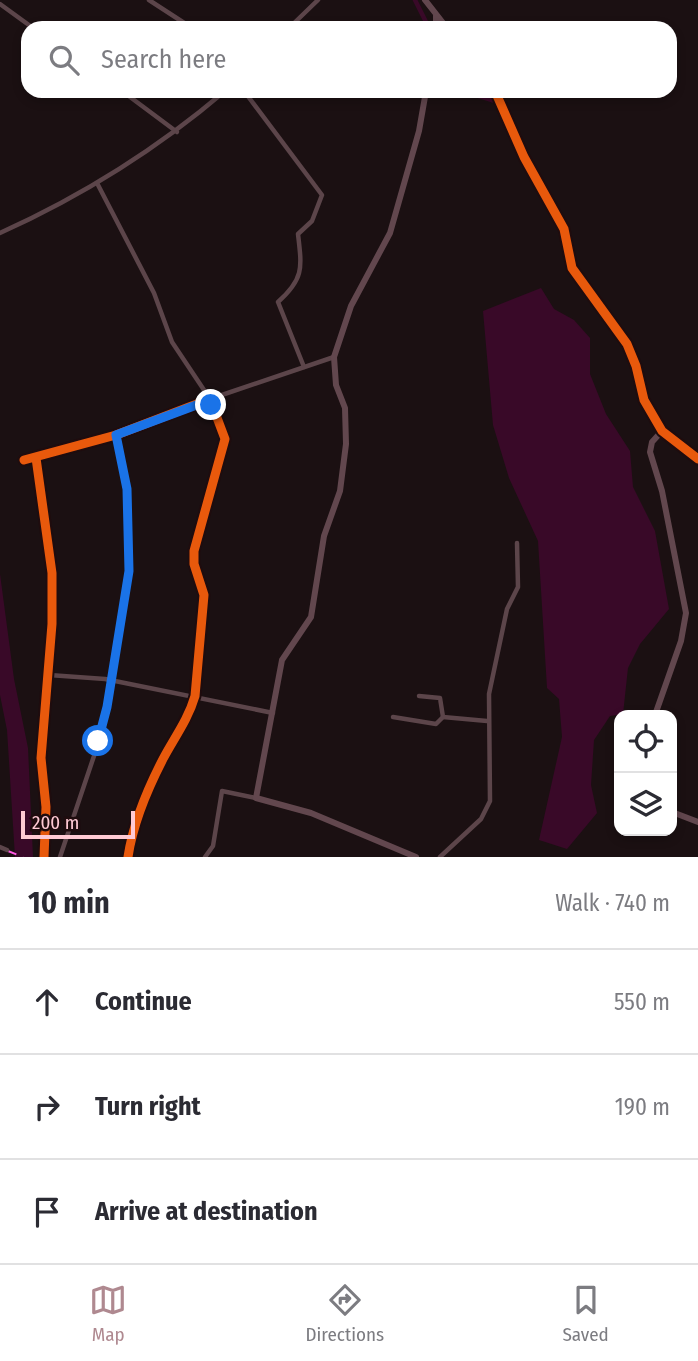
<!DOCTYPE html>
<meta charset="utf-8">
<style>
:root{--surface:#fff;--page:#f2f2f3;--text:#2b2b33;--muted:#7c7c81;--line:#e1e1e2;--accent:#af8990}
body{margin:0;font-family:"Fira Sans Condensed",sans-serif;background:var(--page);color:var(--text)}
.controls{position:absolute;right:21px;bottom:21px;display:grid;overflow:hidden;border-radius:14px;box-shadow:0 4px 10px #0003}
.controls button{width:63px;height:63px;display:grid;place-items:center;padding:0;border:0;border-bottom:2px solid var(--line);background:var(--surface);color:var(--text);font:35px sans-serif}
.scale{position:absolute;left:21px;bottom:18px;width:114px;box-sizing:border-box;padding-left:7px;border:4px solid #ffcad4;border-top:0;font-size:19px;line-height:24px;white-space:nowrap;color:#ffcad4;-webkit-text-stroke:5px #1f0c0e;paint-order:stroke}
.stop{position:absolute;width:21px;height:21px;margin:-16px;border:5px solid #1a73e8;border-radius:50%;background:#fff}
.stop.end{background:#1a73e8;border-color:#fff;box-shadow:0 2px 7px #0008}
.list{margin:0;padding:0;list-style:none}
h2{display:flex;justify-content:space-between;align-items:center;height:91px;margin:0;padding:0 28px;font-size:30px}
h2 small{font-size:23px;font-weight:400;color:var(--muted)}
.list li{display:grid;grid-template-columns:46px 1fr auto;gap:21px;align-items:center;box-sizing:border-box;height:105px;padding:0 28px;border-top:2px solid var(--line)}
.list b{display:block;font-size:26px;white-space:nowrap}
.list em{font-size:23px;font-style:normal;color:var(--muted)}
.icon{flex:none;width:38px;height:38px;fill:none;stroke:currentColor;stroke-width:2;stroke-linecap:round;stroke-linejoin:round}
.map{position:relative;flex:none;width:698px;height:857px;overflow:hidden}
.search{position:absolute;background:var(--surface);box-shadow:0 4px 10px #0003;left:21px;right:21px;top:21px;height:77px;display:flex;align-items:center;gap:18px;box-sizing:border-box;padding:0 24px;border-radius:21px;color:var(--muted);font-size:26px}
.sheet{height:406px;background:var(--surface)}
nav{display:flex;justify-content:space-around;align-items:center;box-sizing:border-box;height:98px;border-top:2px solid var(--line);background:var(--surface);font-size:19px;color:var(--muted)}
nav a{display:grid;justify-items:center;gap:4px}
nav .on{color:var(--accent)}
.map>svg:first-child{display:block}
.water{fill:#390928}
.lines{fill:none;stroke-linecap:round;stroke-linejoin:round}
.canal{stroke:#390928;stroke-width:4.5}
.ferry{stroke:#ff58e3;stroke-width:2;stroke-dasharray:9 7;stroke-linecap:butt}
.street{stroke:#5c454a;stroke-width:4.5}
.secondary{stroke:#62474e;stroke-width:6}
.cycleway-casing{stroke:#1f0c0e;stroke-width:13}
.cycleway{stroke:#e8590c;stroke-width:9}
.route{stroke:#1a73e8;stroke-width:9}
</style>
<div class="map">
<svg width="698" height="857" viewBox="0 0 698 857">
<rect width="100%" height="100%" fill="#1b1012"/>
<g class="water">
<path d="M541 288 554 309 574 320 590 338V374L606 414 630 451 633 487 655 531 669 609 640 644 628 668 623 714 610 716 594 740 591 785 597 813 567 849 539 840 562 737 559 699 547 688 538 541 509 478 493 425 483 311Z"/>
<path d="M0 574 14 679 28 748 33 857H15L7 730 0 695Z"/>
</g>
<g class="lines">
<g class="canal">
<path d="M415 0 429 28"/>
<path d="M463 91 495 101"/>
</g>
<path class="ferry" d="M8 851 23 857"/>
<g class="street">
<path d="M149 0 192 28"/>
<path d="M0 4 33 28"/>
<path d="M289 28 318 0"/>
<path d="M122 91 177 132"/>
<path d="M244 91 322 195 312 221 298 234C302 268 304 279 278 302L304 367"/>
<path d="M97 183 154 293 172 342 210 399 334 357"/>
<path d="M0 233C82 196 157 149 225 91"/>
<path d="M662 431 698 459"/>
<path d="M36 458 52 573V624L41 758 46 807 44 857"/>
<path d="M24 460 116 435 210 399 225 439 194 551V564L204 595 195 696C188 720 174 738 163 759 147 790 133 823 128 857"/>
<path d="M49 675 105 679 273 713"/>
<path d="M419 696 440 698 443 717 487 721"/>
<path d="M393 717 436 724 443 717"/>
<path d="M0 847 7 850"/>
<path d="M60 857 96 750 107 707 129 571 127 489 116 435"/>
<path d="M205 857 213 846 222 791 256 798"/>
<path d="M440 857 481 819 490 801 489 694 507 609 518 587 517 543"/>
</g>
<g class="secondary">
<path d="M425 0 447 28"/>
<path d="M436 28V16"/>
<path d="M495 91 524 157 564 229 572 268 627 344 636 366 644 400 662 431 652 442 650 452 662 491 686 613 681 641 655 715"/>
<path d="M672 812 698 822"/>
<path d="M416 857 311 813 256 798 282 660 311 617 324 536 340 491 346 444 345 408 336 385 334 357 351 306 390 233 419 131 426 91"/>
</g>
<g class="cycleway-casing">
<g id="cycleway">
<path d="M495 91 524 157 564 229 572 268 627 344 636 366 644 400 662 431 698 459"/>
<path d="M36 458 52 573V624L41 758 46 807 44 857"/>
<path d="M24 460 116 435 210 399 225 439 194 551V564L204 595 195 696C188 720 174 738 163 759 147 790 133 823 128 857"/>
</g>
</g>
<use href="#cycleway" class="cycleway"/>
</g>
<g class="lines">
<path class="route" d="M98 741 107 707 129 571 127 489 116 435 210 400 211 405"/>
</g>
</svg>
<div class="controls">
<button><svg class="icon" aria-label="locate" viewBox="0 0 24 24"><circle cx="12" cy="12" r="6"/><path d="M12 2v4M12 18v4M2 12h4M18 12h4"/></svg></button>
<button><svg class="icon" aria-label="layers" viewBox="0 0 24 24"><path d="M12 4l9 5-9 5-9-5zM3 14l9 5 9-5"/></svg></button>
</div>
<div class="scale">200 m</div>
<div class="stop" style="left:98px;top:741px"></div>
<div class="stop end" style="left:211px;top:405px"></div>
<div class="search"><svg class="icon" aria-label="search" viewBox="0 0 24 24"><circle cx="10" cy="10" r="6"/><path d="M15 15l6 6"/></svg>Search here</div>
</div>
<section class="sheet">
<h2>10 min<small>Walk · 740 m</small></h2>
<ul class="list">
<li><svg class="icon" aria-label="ahead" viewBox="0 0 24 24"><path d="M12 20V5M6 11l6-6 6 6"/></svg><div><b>Continue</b></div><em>550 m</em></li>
<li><svg class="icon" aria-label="right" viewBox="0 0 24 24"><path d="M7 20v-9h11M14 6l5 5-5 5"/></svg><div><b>Turn right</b></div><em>190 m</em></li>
<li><svg class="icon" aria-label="arrive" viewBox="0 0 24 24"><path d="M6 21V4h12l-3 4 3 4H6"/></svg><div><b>Arrive at destination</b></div></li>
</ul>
</section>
<nav>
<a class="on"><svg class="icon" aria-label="map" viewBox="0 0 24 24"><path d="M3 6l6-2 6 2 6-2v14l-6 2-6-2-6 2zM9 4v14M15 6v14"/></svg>Map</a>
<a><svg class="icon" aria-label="directions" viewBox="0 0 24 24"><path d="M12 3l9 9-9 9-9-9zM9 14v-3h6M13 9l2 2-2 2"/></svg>Directions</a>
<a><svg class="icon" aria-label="saved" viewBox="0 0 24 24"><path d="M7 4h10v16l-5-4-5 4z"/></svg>Saved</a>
</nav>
